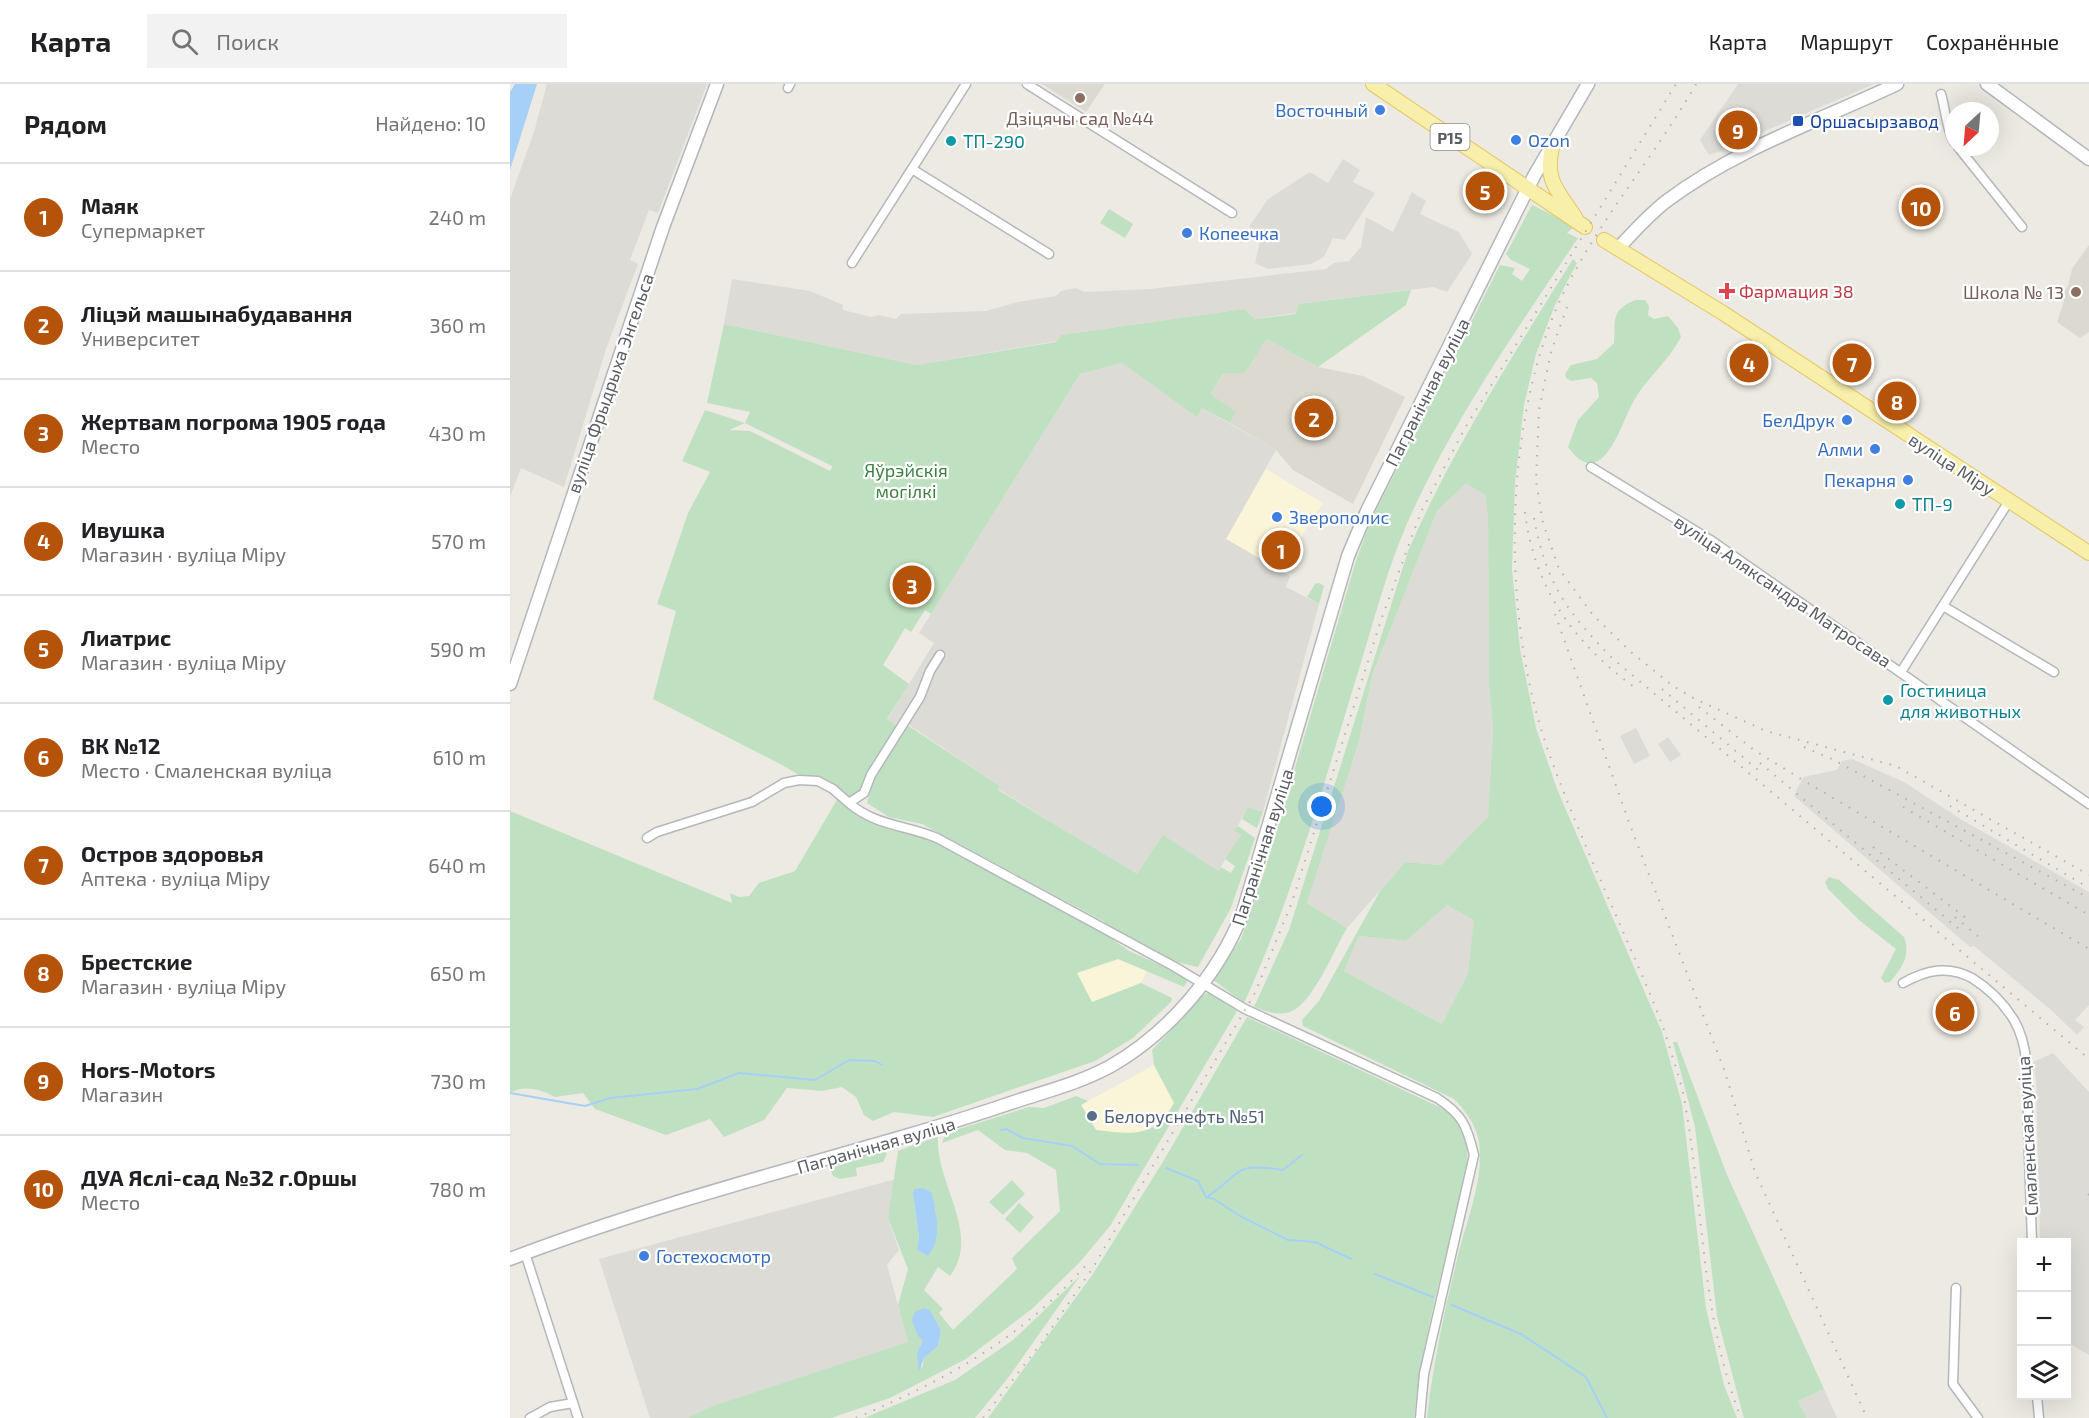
<!DOCTYPE html>
<html lang="ru">
<meta charset="utf-8">
<style>
:root{--surface:#fff;--page:#f2f2f2;--text:#202124;--muted:#757577;--line:#e0e0e0;--accent:#b45309}
body{margin:0;font-family:"Exo 2",sans-serif;background:var(--page);color:var(--text)}
.controls{position:absolute;right:18px;bottom:18px;display:grid;overflow:hidden;border-radius:0px;box-shadow:0 6px 24px #0002}
.controls button{width:54px;height:54px;display:grid;place-items:center;padding:0;border:0;border-bottom:2px solid var(--line);background:var(--surface);color:var(--text);font:30px sans-serif}
.compass{position:absolute;left:1435px;top:18px;width:54px;height:54px;border-radius:50%;background:var(--surface);box-shadow:0 6px 24px #0002;rotate:206deg}
.you{position:absolute;left:812px;top:723px;width:21px;height:21px;margin:-15px;border:4px solid #fff;border-radius:50%;background:#1a73e8;box-shadow:0 0 0 9px #1a73e833}
.badge{display:grid;place-items:center;width:39px;height:39px;border-radius:50%;background:var(--accent);color:#fff;font-size:20px;font-weight:700}
.pin{position:absolute;translate:-50% -50%;border:3px solid #fff;box-shadow:0 2px 6px #0006}
.list{margin:0;padding:0;list-style:none}
h2{display:flex;justify-content:space-between;align-items:center;height:78px;margin:0;padding:0 24px;font-size:26px}
h2 small{font-size:20px;font-weight:400;color:var(--muted)}
.list li{display:grid;grid-template-columns:39px 1fr auto;gap:18px;align-items:center;box-sizing:border-box;height:108px;padding:0 24px;border-top:2px solid var(--line)}
.list b{display:block;font-size:22px;white-space:nowrap}
.list p{margin:0;font-size:20px;white-space:nowrap;color:var(--muted)}
.list em{font-size:20px;font-style:normal;color:var(--muted)}
.icon{flex:none;width:33px;height:33px;fill:none;stroke:currentColor;stroke-width:2;stroke-linecap:round;stroke-linejoin:round}
.map{position:relative;flex:none;width:1579px;height:1334px;overflow:hidden}
header{display:flex;align-items:center;gap:36px;box-sizing:border-box;height:84px;padding:0 30px;background:var(--surface);border-bottom:2px solid var(--line)}
header strong{font-size:28px}
nav{display:flex;gap:33px;margin-inline-start:auto;font-size:21px}
.search{width:420px;height:54px;background:var(--page);display:flex;align-items:center;gap:15px;box-sizing:border-box;padding:0 21px;border-radius:0px;color:var(--muted);font-size:22px}
main{display:flex}
aside{flex:1;background:var(--surface)}
.map>svg:first-child{display:block}
.commercial{fill:#faf4d8}
.industrial{fill:#dddbd6}
.education{fill:#dbd9d0}
.green{fill:#c0e1c1;fill-rule:evenodd}
.water{fill:#a6d0f7}
.lines{fill:none;stroke-linecap:round;stroke-linejoin:round}
.stream{stroke:#a6d0f7;stroke-width:2}
.street-casing{stroke:#b4b7bb;stroke-width:11}
.secondary-casing{stroke:#b3b6bb;stroke-width:15}
.primary-casing{stroke:#e5c661;stroke-width:16}
.street{stroke:#fff;stroke-width:8}
.secondary{stroke:#fff;stroke-width:12}
.primary{stroke:#f8efaa;stroke-width:14}
.rail{stroke:#b2b3b3;stroke-width:2;stroke-dasharray:1.5 8;stroke-linecap:butt}
.education-dot{fill:#8d6e63;stroke:#fff;stroke-width:2}
.shop-dot{fill:#3f7fe0;stroke:#fff;stroke-width:2}
.transit-dot{fill:#1a4fb4;stroke:#fff;stroke-width:2}
.culture-dot{fill:#0f9aa8;stroke:#fff;stroke-width:2}
.health-dot{fill:#e0444e;stroke:#fff;stroke-width:2}
.service-dot{fill:#5c6f8a;stroke:#fff;stroke-width:2}
.labels{text-anchor:middle;dominant-baseline:central;stroke-width:4.5;stroke-linejoin:round;paint-order:stroke}
.shield{fill:#fff;stroke:#8c8e90;stroke-width:1.5}
.shield-label{font-size:16px;font-weight:bold;fill:#5a5d61}
.shop-label{font-size:18px;fill:#366cbe;stroke:#fff;text-anchor:end}
.education-label{font-size:18px;fill:#785e54;stroke:#fff}
.transit-label{font-size:18px;fill:#164399;stroke:#fff;text-anchor:start}
.culture-label{font-size:18px;fill:#0d838f;stroke:#fff;text-anchor:start}
.health-label{font-size:18px;fill:#be3a42;stroke:#fff;text-anchor:start}
.street-label{font-size:18px;fill:#5a5d61;stroke:#fff}
.park-label{font-size:18px;fill:#3b7f41;stroke:#fff}
.service-label{font-size:18px;fill:#4e5e75;stroke:#fff;text-anchor:start}
</style>
<header>
<strong>Карта</strong>
<div class="search"><svg class="icon" aria-label="search" viewBox="0 0 24 24"><circle cx="10" cy="10" r="6"/><path d="M15 15l6 6"/></svg>Поиск</div>
<nav><a>Карта</a><a>Маршрут</a><a>Сохранённые</a></nav>
</header>
<main>
<aside>
<h2>Рядом<small>Найдено: 10</small></h2>
<ul class="list">
<li><span class="badge">1</span><div><b>Маяк</b><p>Супермаркет</p></div><em>240 m</em></li>
<li><span class="badge">2</span><div><b>Ліцэй машынабудавання</b><p>Университет</p></div><em>360 m</em></li>
<li><span class="badge">3</span><div><b>Жертвам погрома 1905 года</b><p>Место</p></div><em>430 m</em></li>
<li><span class="badge">4</span><div><b>Ивушка</b><p>Магазин · вуліца Міру</p></div><em>570 m</em></li>
<li><span class="badge">5</span><div><b>Лиатрис</b><p>Магазин · вуліца Міру</p></div><em>590 m</em></li>
<li><span class="badge">6</span><div><b>ВК №12</b><p>Место · Смаленская вуліца</p></div><em>610 m</em></li>
<li><span class="badge">7</span><div><b>Остров здоровья</b><p>Аптека · вуліца Міру</p></div><em>640 m</em></li>
<li><span class="badge">8</span><div><b>Брестские</b><p>Магазин · вуліца Міру</p></div><em>650 m</em></li>
<li><span class="badge">9</span><div><b>Hors-Motors</b><p>Магазин</p></div><em>730 m</em></li>
<li><span class="badge">10</span><div><b>ДУА Яслі-сад №32 г.Оршы</b><p>Место</p></div><em>780 m</em></li>
</ul>
</aside>
<div class="map">
<svg width="1579" height="1334" viewBox="0 0 1579 1334">
<rect width="100%" height="100%" fill="#eceae2"/>
<g class="commercial">
<path d="M756 385 813 419 770 486 716 455Z"/>
<path d="M608 875 637 887 631 899 581 919 566 889Z"/>
<path d="M644 981 664 1019 657 1033 627 1051 586 1046 571 1021Z"/>
</g>
<g class="industrial">
<path d="M37 0H197L148 129 139 126 120 176 128 180 96 265 54 403 11 384 0 413V115L24 48Z"/>
<path d="M1228 0H1364L1239 54V45L1226 35 1216 47 1219 50 1213 58V66L1199 71 1190 56Z"/>
<path d="M833 75 850 86 843 98 865 109 835 156 823 154 814 173 801 180 758 185 745 179 750 158 747 149 739 143 758 115 800 88 818 99Z"/>
<path d="M902 108 916 117 910 130 949 148 962 170 937 208 923 203 789 220 785 229 745 235 734 225 551 251 547 257 407 281 214 240 222 195 300 207 333 221V226L361 233 369 231 386 235 391 230 476 227 508 218 546 212 551 207 566 204 574 208 640 205 816 185 824 179 839 177 851 163 856 133 883 148Z"/>
<path d="M612 279 687 332 692 324 766 366 716 455 780 492 776 503 809 520 753 728 738 723 725 747 731 751 708 787 627 791 488 705 490 702 396 639 387 642 377 636 424 559 409 549 570 290Z"/>
<path d="M956 398 975 411 978 434 979 602 983 644 978 733 931 781 895 778 837 844 797 819 849 658 862 592 927 427Z"/>
<path d="M1126 644 1140 672 1124 680 1110 652Z"/>
<path d="M1158 653 1171 671 1160 678 1148 660Z"/>
<path d="M1342 675 1394 698 1452 736 1579 808V921L1565 936 1574 943 1567 951 1541 926 1464 862 1460 863 1284 712 1293 693 1327 686 1332 677Z"/>
<path d="M937 821 965 835 958 889 932 940 834 887 849 852 896 857Z"/>
<path d="M1543 969 1579 1008V1271L1557 1258 1556 1158H1530L1526 996 1523 978Z"/>
<path d="M386 1095 378 1134 389 1166 377 1181 398 1258 191 1334H140L89 1175Z"/>
<path d="M1314 1305 1327 1334H1297L1288 1317Z"/>
</g>
<g class="education">
<path d="M532 0H595L576 28Z"/>
<path d="M1579 161V248L1570 254 1547 238 1554 217 1550 213 1558 202 1562 185Z"/>
<path d="M757 255 808 283 853 292 895 313 843 420 783 386 766 366 720 339 726 328 701 310 713 289H735Z"/>
</g>
<g class="green">
<path d="M1022 121 1065 142 1057 149 1068 154C1006 247 940 340 896 442 878 484 866 529 853 572 817 688 785 808 734 919L702 895 731 855 755 786 845 480 861 436 990 181 1005 184 1002 190 1012 197 1020 185 1001 176 996 170Z"/>
<path d="M599 125 623 140 615 154 590 139Z"/>
<path d="M1063 175 1067 179 1045 221 1026 270 1014 321 1005 399 1002 485 1010 565 1026 644 1047 705 1152 948 1172 1020 1196 1224 1214 1301 1227 1334H917C923 1279 935 1225 948 1171 957 1136 974 1095 969 1058 966 1041 956 1027 944 1015L793 942 792 936 809 917 870 807 895 778 931 781 978 733 983 644 979 602 978 434 975 411 956 399 927 427 862 592 849 658 797 819 837 844C825 864 802 921 780 928 766 932 756 927 744 923L779 846 898 467C943 364 1004 270 1063 175ZM937 821 964 836 958 889 932 940 834 887 849 852 896 857Z"/>
<path d="M901 206 896 221 808 283 757 255 735 289H713L701 310 726 328 720 339 692 324 687 333 612 279 570 290 421 530 415 526 401 548 395 544 373 581 399 600 377 635 387 642 358 689 345 724 409 747 585 843 619 867 664 887 678 896 674 903 608 875 567 889 582 918 631 899 662 914 661 918 623 954 585 977 423 1033 384 1028 363 1037 354 1031 346 1013 332 1003 312 1007 277 1004 254 1036 214 1053 200 1035 156 1051 85 1025 73 1009 45 1013C32 1006 15 1000 0 1009V727L222 819 220 809 229 813 239 812 249 799 285 787 328 714 272 681 143 615 166 527 147 520 178 429 200 388 172 377 195 326 235 339 240 328 197 319 214 240 407 281 546 258 551 251 734 225 745 235 785 230 789 220ZM235 339 322 382V383L320 387 240 347 219 346Z"/>
<path d="M1125 216H1135L1139 222 1138 231 1144 235 1158 232 1168 244 1171 253C1159 276 1140 291 1126 313 1111 336 1094 412 1058 363L1068 336 1089 313 1087 299 1081 294 1061 297 1056 294 1055 290 1061 281 1087 275 1104 259C1106 235 1100 227 1125 216Z"/>
<path d="M809 499 814 502 809 520 797 513 805 500Z"/>
<path d="M397 641 490 702 488 706 627 790 653 751 708 787 711 783 721 789 725 782 715 775 731 751 724 747 728 742 745 754 721 824 688 883 663 877 620 859 593 837 412 740 379 733 357 719 365 691Z"/>
<path d="M738 723 753 728 747 744 732 735Z"/>
<path d="M1319 793 1329 796 1394 853C1401 871 1392 884 1380 898L1375 899 1371 894 1386 865 1349 836 1318 805 1315 798Z"/>
<path d="M699 909 727 927 600 1142 569 1179 523 1224 456 1275 380 1314 321 1334H178L203 1322 398 1258 388 1221 398 1185 378 1134 388 1067 428 1052C425 1100 472 1149 440 1192L428 1183 414 1206 433 1225 429 1229 443 1246 507 1185 502 1174 550 1127 546 1086 517 1069 495 1066 468 1046 432 1059 436 1049 519 1023 534 1024 566 1012 578 1017 571 1021 586 1046C622 1050 644 1055 664 1019L644 981 642 966 675 932 689 911ZM403 1110 418 1172 407 1166 409 1155ZM420 1226 431 1246 428 1262 414 1274 412 1285 407 1269 413 1256Z"/>
<path d="M737 933 938 1027C949 1040 956 1050 957 1067 960 1101 944 1139 936 1171 922 1224 910 1279 904 1334H478L583 1190 654 1076Z"/>
<path d="M1163 958H1167L1217 1091 1314 1305 1288 1317 1297 1334H1234L1233 1331 1207 1232 1185 1043Z"/>
<path d="M374 1066 377 1070 373 1078 346 1084 347 1092 330 1095 323 1092 320 1084 323 1078Z"/>
<path d="M502 1096 515 1110 493 1131 479 1118Z"/>
<path d="M509 1119 524 1133 510 1149 495 1135Z"/>
<path d="M570 1192 498 1294 465 1334H354L445 1296 503 1256Z"/>
</g>
<g class="water">
<path d="M5 0H27L0 86V8Z"/>
<path d="M413 1104 422 1109C426 1132 433 1153 418 1172L407 1166 409 1154 403 1110 404 1105Z"/>
<path d="M414 1224 420 1226 431 1246 428 1262 414 1274 409 1287 407 1269 413 1256 408 1252 402 1236 405 1228Z"/>
</g>
<g class="lines">
<g class="stream">
<path d="M0 1009 75 1022 100 1014 187 1005 229 989 305 996 339 976 365 977 372 981"/>
<path d="M491 1046 496 1045 513 1054 562 1062 590 1080 628 1081"/>
<path d="M656 1084 688 1097 696 1113 704 1115 730 1132 778 1156 805 1158 841 1175"/>
<path d="M697 1113C734 1088 723 1078 773 1086L792 1071"/>
<path d="M865 1190 923 1213"/>
<path d="M942 1221 1011 1250 1076 1293 1097 1334"/>
</g>
<g class="street-casing">
<g id="street">
<path d="M517 0 722 129"/>
<path d="M278 4 280 0"/>
<path d="M1431 10C1435 23 1437 48 1444 58"/>
<path d="M1448 63 1512 143"/>
<path d="M402 85 539 170"/>
<path d="M342 179 456 0"/>
<path d="M1081 383 1202 457 1579 720"/>
<path d="M1433 522 1544 588"/>
<path d="M430 571 420 587 410 613 361 691 354 709 339 719C365 742 397 741 427 754L665 883 735 925 927 1014C953 1031 957 1042 964 1071L914 1290 910 1334"/>
<path d="M1391 588 1499 417"/>
<path d="M137 754 147 748 242 718 274 699 289 696 308 697 323 705 339 719"/>
<path d="M1393 899C1416 886 1438 881 1462 894 1478 904 1494 920 1504 936 1522 967 1517 1009 1518 1044 1519 1082 1521 1120 1522 1158"/>
<path d="M15 1169 68 1334"/>
<path d="M1446 1204 1443 1300 1468 1334"/>
<path d="M1527 1312 1529 1334"/>
<path d="M20 1334 40 1323 63 1319"/>
</g>
</g>
<g class="secondary-casing">
<g id="secondary">
<path d="M1477 0 1579 75"/>
<path d="M1108 164C1124 148 1140 129 1158 116 1226 65 1311 36 1387 0"/>
<path d="M0 600 153 143 207 0"/>
<path d="M0 1175C125 1127 256 1092 385 1055 427 1043 469 1030 510 1016 541 1006 571 998 599 983 658 950 709 890 733 828L838 472 857 427 1024 92 1078 0"/>
</g>
</g>
<g class="primary-casing">
<g id="primary">
<path d="M863 0 1075 143"/>
<path d="M1042 64C1034 98 1049 107 1066 135"/>
<path d="M1094 156 1213 229 1579 469"/>
</g>
</g>
<use href="#street" class="street"/>
<use href="#secondary" class="secondary"/>
<use href="#primary" class="primary"/>
<g class="rail">
<path d="M1186 0C1143 76 1083 142 1047 223 992 351 992 539 1039 669 1063 736 1093 801 1121 866 1134 896 1148 927 1158 958 1164 979 1172 999 1175 1020 1194 1125 1191 1233 1231 1334"/>
<path d="M1057 223 1041 268 1029 326 1026 397 1033 439 1049 485 1083 531 1121 568 1163 602 1185 615 1256 647 1386 682 1579 791"/>
<path d="M1015 428C1024 504 1064 559 1124 603"/>
<path d="M1024 434C1036 499 1056 527 1102 574L1579 975"/>
<path d="M1045 530 1120 741 1215 988 1245 1088 1357 1334"/>
<path d="M1152 605 1253 690"/>
<path d="M1189 623 1244 666 1291 695 1579 865"/>
<path d="M1294 663 1322 675 1579 814"/>
<path d="M1250 679 1449 845"/>
<path d="M1440 722 1579 804"/>
<path d="M1393 723 1579 831"/>
<path d="M1363 763 1456 834"/>
<path d="M1445 833 1470 854"/>
<path d="M1578 1110 1579 1111"/>
<path d="M346 1334C439 1294 510 1256 578 1179"/>
<path d="M473 1334 532 1258 582 1185 745 909 782 818 871 536 911 428 955 344 1166 0"/>
</g>
</g>
<g class="education-dot">
<circle cx="570" cy="14" r="6"/>
<circle cx="1566" cy="208" r="6"/>
</g>
<g class="shop-dot">
<circle cx="870" cy="26" r="6"/>
<circle cx="1006" cy="56" r="6"/>
<circle cx="677" cy="149" r="6"/>
<circle cx="1337" cy="336" r="6"/>
<circle cx="1365" cy="365" r="6"/>
<circle cx="1398" cy="396" r="6"/>
<circle cx="767" cy="433" r="6"/>
<circle cx="134" cy="1172" r="6"/>
</g>
<rect class="transit-dot" x="1282" y="31" width="12" height="12" rx="3"/>
<g class="culture-dot">
<circle cx="441" cy="57" r="6"/>
<circle cx="1390" cy="420" r="6"/>
<circle cx="1378" cy="616" r="6"/>
</g>
<path class="health-dot" d="M1214 198h6v6h6v6h-6v6h-6v-6h-6v-6h6z"/>
<circle class="service-dot" cx="582" cy="1032" r="6"/>
<g class="labels">
<rect class="shield" x="920.5" y="40" width="39" height="26" rx="4.5"/>
<g class="shield-label">
<text x="940" y="53">Р15</text>
</g>
<g class="shop-label">
<text x="858" y="26">Восточный</text>
<text x="1018" y="56" text-anchor="start">Ozon</text>
<text x="689" y="149" text-anchor="start">Копеечка</text>
<text x="1325" y="336">БелДрук</text>
<text x="1353" y="365">Алми</text>
<text x="1386" y="396">Пекарня</text>
<text x="779" y="433" text-anchor="start">Зверополис</text>
<text x="146" y="1172" text-anchor="start">Гостехосмотр</text>
</g>
<g class="education-label">
<text x="570" y="34">Дзіцячы сад №44</text>
<text x="1554" y="208" text-anchor="end">Школа № 13</text>
</g>
<g class="transit-label">
<text x="1300" y="37">Оршасырзавод</text>
</g>
<g class="culture-label">
<text x="453" y="57">ТП-290</text>
<text x="1402" y="420">ТП-9</text>
<text x="1390" y="606">Гостиница<tspan x="1390" dy="21">для животных</tspan></text>
</g>
<g class="health-label">
<text x="1229" y="207">Фармация 38</text>
</g>
<g class="street-label">
<text transform="translate(100 299) rotate(-71)">вуліца Фрыдрыха Энгельса</text>
<text transform="translate(917 308) rotate(-63)">Пагранічная вуліца</text>
<text transform="translate(1442 380) rotate(33)">вуліца Міру</text>
<text transform="translate(1273 507) rotate(34)">вуліца Аляксандра Матросава</text>
<text transform="translate(752 763) rotate(-72)">Пагранічная вуліца</text>
<text transform="translate(1517 1052) rotate(-93)">Смаленская вуліца</text>
<text transform="translate(366 1061) rotate(-16)">Пагранічная вуліца</text>
</g>
<g class="park-label">
<text x="396" y="386">Яўрэйскія<tspan x="396" dy="21">могілкі</tspan></text>
</g>
<g class="service-label">
<text x="594" y="1032">Белоруснефть №51</text>
</g>
</g>
</svg>
<div class="controls">
<button>+</button>
<button>−</button>
<button><svg class="icon" aria-label="layers" viewBox="0 0 24 24"><path d="M12 4l9 5-9 5-9-5zM3 14l9 5 9-5"/></svg></button>
</div>
<svg class="compass" viewBox="-18 -18 36 36"><path d="M0-13l5 13h-10z" fill="#e53935"/><path d="M0 13l5-13h-10z" fill="#757577"/></svg>
<div class="you"></div>
<div class="pin badge" style="left:771px;top:466px">1</div>
<div class="pin badge" style="left:804px;top:334px">2</div>
<div class="pin badge" style="left:402px;top:501px">3</div>
<div class="pin badge" style="left:1239px;top:279px">4</div>
<div class="pin badge" style="left:975px;top:107px">5</div>
<div class="pin badge" style="left:1445px;top:928px">6</div>
<div class="pin badge" style="left:1342px;top:279px">7</div>
<div class="pin badge" style="left:1387px;top:317px">8</div>
<div class="pin badge" style="left:1228px;top:46px">9</div>
<div class="pin badge" style="left:1411px;top:123px">10</div>
</div>
</main>
